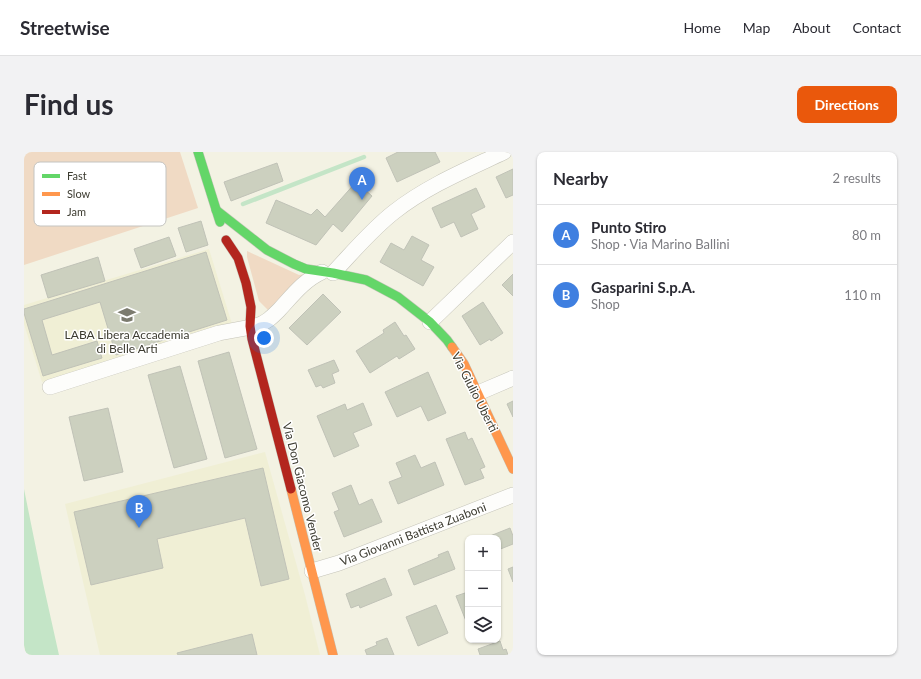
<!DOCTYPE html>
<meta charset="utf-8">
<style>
:root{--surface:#fff;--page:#f2f2f3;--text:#2b2b33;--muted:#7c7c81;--line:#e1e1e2;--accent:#ea580c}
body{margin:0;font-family:Lato,sans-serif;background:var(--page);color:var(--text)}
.controls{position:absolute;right:12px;bottom:12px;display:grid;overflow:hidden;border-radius:8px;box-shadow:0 1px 3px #0004}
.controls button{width:36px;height:36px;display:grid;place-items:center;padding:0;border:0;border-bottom:1px solid var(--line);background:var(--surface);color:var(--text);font:20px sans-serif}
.you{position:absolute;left:240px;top:186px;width:14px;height:14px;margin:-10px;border:3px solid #fff;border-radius:50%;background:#1a73e8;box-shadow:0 0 0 6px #1a73e833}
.badge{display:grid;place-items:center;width:26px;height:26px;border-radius:50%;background:var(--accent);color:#fff;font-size:13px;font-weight:700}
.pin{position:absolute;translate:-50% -33px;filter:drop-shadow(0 1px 2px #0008)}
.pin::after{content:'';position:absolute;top:21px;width:14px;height:12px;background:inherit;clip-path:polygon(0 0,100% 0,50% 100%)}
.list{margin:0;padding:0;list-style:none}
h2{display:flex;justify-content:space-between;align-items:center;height:52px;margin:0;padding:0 16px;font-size:17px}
h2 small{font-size:13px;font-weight:400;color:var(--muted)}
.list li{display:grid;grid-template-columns:26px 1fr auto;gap:12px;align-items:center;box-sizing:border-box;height:60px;padding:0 16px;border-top:1px solid var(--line)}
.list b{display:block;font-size:15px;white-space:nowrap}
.list p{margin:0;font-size:13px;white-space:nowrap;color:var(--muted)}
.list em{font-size:13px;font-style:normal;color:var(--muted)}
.icon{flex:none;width:22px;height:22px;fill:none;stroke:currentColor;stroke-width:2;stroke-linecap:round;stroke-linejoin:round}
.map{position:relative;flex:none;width:489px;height:503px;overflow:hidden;border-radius:8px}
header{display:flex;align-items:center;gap:24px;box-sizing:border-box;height:56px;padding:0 20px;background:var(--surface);border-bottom:1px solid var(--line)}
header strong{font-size:19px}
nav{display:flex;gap:22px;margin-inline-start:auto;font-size:14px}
.intro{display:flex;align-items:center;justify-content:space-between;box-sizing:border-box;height:96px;padding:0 24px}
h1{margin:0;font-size:28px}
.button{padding:10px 18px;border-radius:8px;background:var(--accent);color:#fff;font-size:14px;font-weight:700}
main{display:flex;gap:24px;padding:0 24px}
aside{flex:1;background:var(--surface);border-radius:8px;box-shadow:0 1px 3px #0004}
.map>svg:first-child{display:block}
.built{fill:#f0efd5}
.green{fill:#f0dac4}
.water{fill:#c4e5c7}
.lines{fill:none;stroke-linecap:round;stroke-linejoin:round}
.stream{stroke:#c4e5c7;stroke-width:4.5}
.building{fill:#ccd0bf;stroke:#c0c2b7}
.street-casing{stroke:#c5c4b9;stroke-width:16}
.fast-casing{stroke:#c5c4b9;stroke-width:10}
.slow-casing{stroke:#c5c4b9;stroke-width:10}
.jam-casing{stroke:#c5c4b9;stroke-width:10}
.street{stroke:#fdfdfb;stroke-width:15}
.fast{stroke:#63d668;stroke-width:9}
.slow{stroke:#ff974d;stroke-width:9}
.jam{stroke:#b3261e;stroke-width:9}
.labels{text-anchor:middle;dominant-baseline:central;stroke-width:3;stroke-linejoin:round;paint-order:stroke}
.poi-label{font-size:12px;fill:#3c3b30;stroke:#fff}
.street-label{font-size:12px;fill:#3c3b30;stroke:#fff}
.key{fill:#fff;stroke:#c4c4c1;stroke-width:1}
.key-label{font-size:11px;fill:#3c3b30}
</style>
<header>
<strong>Streetwise</strong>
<nav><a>Home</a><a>Map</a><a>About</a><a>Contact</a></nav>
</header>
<div class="intro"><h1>Find us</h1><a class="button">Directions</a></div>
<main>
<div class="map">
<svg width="489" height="503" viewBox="0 0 489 503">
<rect width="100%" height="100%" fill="#f3f2e3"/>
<g class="built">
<path d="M185 97 208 172 18 230 0 172V153Z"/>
<path d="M241 300 281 443 296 503H76L41 352Z"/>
</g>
<g class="green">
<path d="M0 0H156L174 56 0 113Z"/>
<path d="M223 99 275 123 281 122 246 160 235 149 223 105Z"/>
</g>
<path class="water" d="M0 337 19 431 35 503H2L0 493Z"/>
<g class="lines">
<path class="stream" d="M219 52 340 5"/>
</g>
<g class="building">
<path d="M374 0H411L416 10 373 30 362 6Z"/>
<path d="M253 11 259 29 207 49 200 30Z"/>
<path d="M489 17V43L482 46 472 25Z"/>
<path d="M332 30 348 44 318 80 309 72 292 93 242 71 252 48 287 63 293 57 301 65Z"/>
<path d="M452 36 461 55 447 62 454 77 437 85 430 70 417 76 408 56Z"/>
<path d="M177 69 184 93 162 100 154 76Z"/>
<path d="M388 84 405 93 397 108 410 115 399 134 356 110 367 91 380 98Z"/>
<path d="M145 85 152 104 117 116 110 97Z"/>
<path d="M182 100 203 168 92 203 76 150 18 168 28 203 73 189 78 206 19 224 0 161V157Z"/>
<path d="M74 105 81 129 24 146 17 123Z"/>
<path d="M489 122V144L478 133Z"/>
<path d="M299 142 317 160 283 193 265 176Z"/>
<path d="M459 150 479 181 467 189 466 187 456 193 438 164Z"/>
<path d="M371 170 380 184 382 183 391 197 375 207 373 204 346 221 332 199 360 181 359 178Z"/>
<path d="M205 200 233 297 201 306 174 209Z"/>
<path d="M310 208 315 219 308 222 311 231 299 236 297 233 292 235 284 218Z"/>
<path d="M156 214 183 307 150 316 124 223Z"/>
<path d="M404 220 422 261 404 269 397 254 373 265 361 240Z"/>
<path d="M489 249V265L483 252Z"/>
<path d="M339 251 348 273 329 281 335 294 310 305 293 264 321 252 323 258Z"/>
<path d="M84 256 99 320 60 329 45 265Z"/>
<path d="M441 280 444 288 448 286 461 315 456 317 460 326 441 333 422 287Z"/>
<path d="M391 303 397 316 411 310 420 333 374 352 365 330 378 325 372 311Z"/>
<path d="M239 316 265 427 237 434 221 366 133 387 139 416 67 433 50 360Z"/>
<path d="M327 333 335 353 348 347 358 370 320 385 310 360 315 358 308 341Z"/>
<path d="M486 376 489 384V392L474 398V386H461Z"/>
<path d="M424 399 431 417 390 433 384 418 415 405 414 403Z"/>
<path d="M489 415V430L484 417Z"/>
<path d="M361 426 368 443 336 456 335 453 327 456 322 442Z"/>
<path d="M444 440V468L442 469 432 444Z"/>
<path d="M412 453 424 481 394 494 382 465Z"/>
<path d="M228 482 233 503H154L153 501Z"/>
<path d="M363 486 370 503H343L341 498 353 493 352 490Z"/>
<path d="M476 489 479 498 482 497 484 503H456L454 497Z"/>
</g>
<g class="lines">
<g class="street-casing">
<g id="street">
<path d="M309 121C329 100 347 78 370 60 403 34 442 18 480 0"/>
<path d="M406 170 489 90"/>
<path d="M26 235 195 181 232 174C242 171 248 165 255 158 268 144 280 128 298 120"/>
<path d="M454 241 489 226"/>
<path d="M288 419 315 411 489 343"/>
</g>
</g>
<g class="fast-casing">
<g id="fast">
<path d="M174 0 196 70"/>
<path d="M192 58 243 98 270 112 282 117 309 121 342 128 374 145 406 170 423 188 428 195"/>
</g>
</g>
<g class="slow-casing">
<g id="slow">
<path d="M428 195 440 212 489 317"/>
<path d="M267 337 309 503"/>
</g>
</g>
<g class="jam-casing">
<path id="jam" d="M202 88 214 106 222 131 227 155 226 174 228 187 267 337"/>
</g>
<use href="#street" class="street"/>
<use href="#fast" class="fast"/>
<use href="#slow" class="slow"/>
<use href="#jam" class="jam"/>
</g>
<defs>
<g id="university-bare" transform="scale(1.38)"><path d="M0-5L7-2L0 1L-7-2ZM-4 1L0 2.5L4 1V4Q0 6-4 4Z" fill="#7c7b6f" stroke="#fff" stroke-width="2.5" paint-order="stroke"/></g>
</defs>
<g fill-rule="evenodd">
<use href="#university-bare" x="103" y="163"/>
</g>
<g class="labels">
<g class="poi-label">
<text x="103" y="182">LABA Libera Accademia<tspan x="103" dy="14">di Belle Arti</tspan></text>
</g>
<g class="street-label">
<text transform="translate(451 240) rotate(63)">Via Giulio Uberti</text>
<text transform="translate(279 335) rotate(76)">Via Don Giacomo Vender</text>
<text transform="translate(389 382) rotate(-21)">Via Giovanni Battista Zuaboni</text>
</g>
</g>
<rect x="10" y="10" width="132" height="64" rx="6" class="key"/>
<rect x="18" y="22" width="18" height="4" fill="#63d668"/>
<rect x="18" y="40" width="18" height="4" fill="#ff974d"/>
<rect x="18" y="58" width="18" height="4" fill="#b3261e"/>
<g class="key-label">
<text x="43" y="28">Fast</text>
<text x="43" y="46">Slow</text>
<text x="43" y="64">Jam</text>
</g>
</svg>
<div class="controls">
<button>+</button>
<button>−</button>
<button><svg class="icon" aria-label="layers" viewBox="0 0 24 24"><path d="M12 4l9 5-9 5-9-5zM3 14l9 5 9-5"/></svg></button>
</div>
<div class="you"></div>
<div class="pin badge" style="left:338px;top:48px;background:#3f7fe0">A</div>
<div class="pin badge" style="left:115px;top:376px;background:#3f7fe0">B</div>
</div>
<aside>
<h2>Nearby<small>2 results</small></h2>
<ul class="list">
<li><span class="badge" style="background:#3f7fe0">A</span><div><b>Punto Stiro</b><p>Shop · Via Marino Ballini</p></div><em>80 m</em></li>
<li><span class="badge" style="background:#3f7fe0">B</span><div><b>Gasparini S.p.A.</b><p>Shop</p></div><em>110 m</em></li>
</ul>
</aside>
</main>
